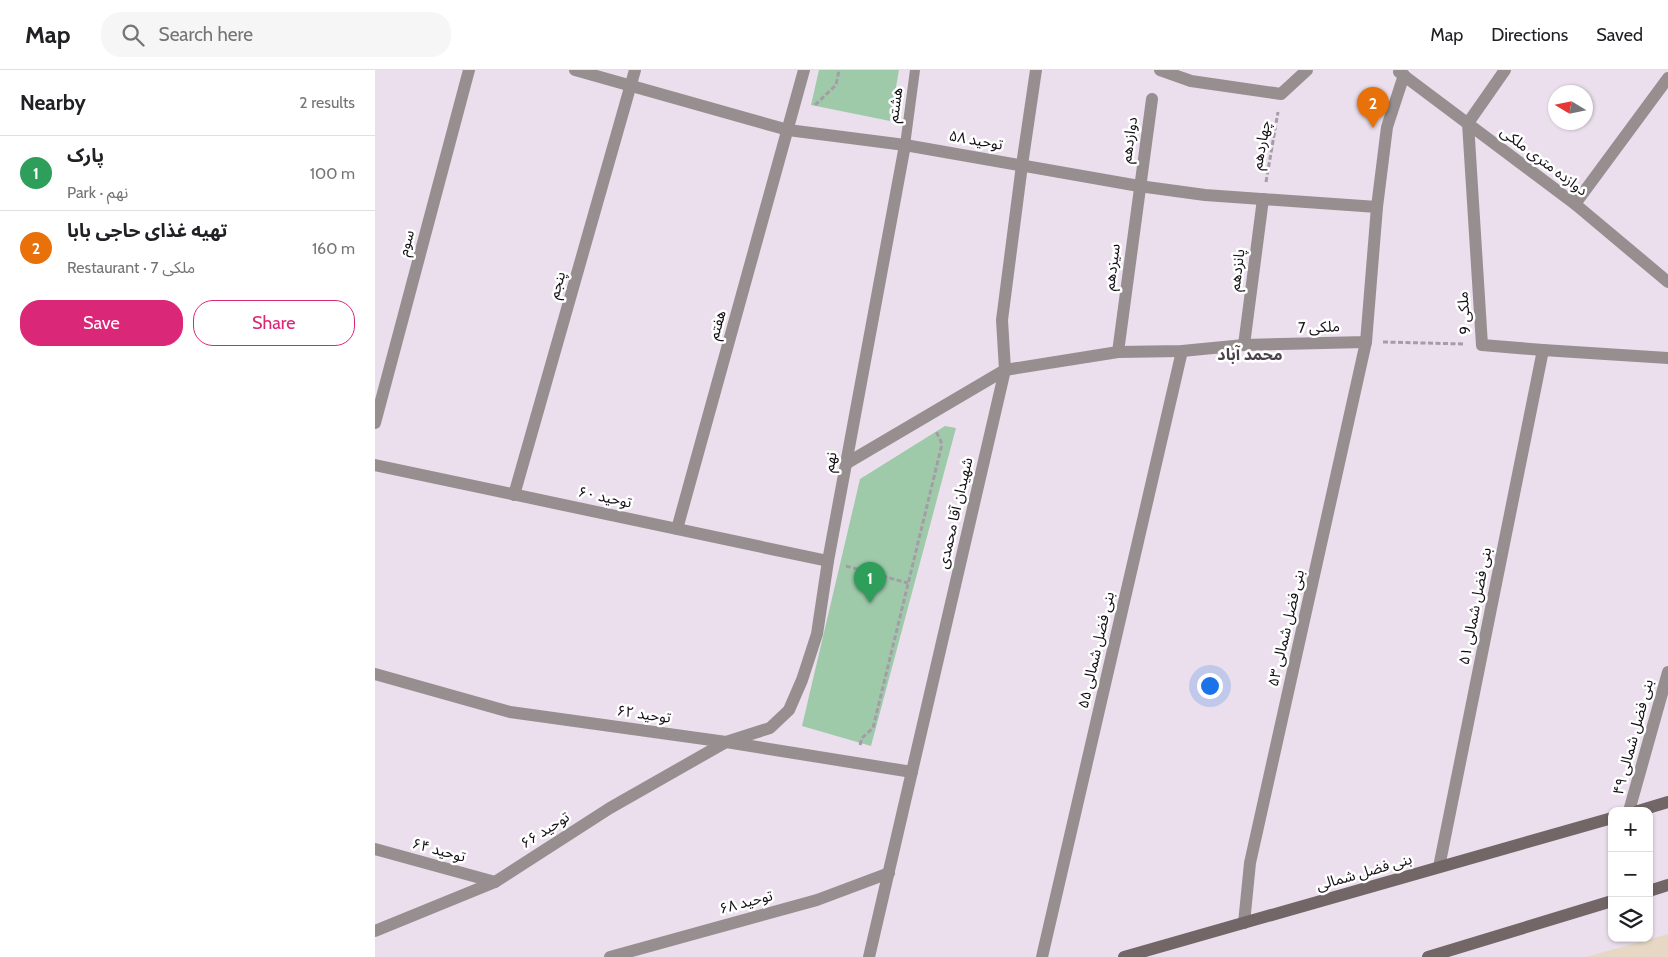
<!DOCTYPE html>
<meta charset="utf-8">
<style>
:root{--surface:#fff;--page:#f6f6f6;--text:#202124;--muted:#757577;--line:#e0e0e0;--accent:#db2777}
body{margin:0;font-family:Cabin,"Noto Sans Arabic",sans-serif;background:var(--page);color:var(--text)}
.controls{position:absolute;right:15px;bottom:15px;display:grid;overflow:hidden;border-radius:10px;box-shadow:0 1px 4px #0004}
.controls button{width:45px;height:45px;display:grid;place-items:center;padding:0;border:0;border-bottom:1px solid var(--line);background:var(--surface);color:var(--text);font:25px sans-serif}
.compass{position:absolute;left:1173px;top:15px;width:45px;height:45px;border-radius:50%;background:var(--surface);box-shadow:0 1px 4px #0004;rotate:280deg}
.you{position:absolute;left:834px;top:615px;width:18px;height:18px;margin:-12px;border:4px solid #fff;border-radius:50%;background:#1a73e8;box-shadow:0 0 0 8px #1a73e833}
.badge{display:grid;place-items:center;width:32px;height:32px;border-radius:50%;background:var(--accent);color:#fff;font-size:16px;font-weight:700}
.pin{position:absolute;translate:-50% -41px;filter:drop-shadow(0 1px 2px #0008)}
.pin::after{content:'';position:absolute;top:26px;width:18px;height:15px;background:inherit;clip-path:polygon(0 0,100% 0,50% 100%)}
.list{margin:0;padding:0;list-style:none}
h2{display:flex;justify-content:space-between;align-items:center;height:65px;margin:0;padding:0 20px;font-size:21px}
h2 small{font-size:16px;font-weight:400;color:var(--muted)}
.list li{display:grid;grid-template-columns:32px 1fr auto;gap:15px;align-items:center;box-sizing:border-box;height:75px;padding:0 20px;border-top:1px solid var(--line)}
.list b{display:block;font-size:19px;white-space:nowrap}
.list p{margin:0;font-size:16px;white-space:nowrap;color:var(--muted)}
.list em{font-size:16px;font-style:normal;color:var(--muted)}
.actions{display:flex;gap:10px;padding:15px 20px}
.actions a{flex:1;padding:11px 0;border:1px solid var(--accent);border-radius:20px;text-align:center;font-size:18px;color:var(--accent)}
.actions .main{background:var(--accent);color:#fff}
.icon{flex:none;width:28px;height:28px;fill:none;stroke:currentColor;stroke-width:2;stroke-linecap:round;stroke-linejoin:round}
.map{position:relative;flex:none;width:1293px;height:887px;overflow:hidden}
header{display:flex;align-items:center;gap:30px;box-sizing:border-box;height:70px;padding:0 25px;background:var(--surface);border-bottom:1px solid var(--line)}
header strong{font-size:24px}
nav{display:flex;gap:28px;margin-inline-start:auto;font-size:18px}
.search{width:350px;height:45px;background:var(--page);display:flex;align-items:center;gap:12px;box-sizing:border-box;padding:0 18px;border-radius:20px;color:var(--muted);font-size:19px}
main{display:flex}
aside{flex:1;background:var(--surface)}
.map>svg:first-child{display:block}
.education{fill:#e6d8c5}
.green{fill:#9ecaaa}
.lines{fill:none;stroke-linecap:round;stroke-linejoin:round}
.path{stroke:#a59ca7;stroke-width:3;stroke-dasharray:5 2.5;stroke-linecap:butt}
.lane{stroke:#978f8f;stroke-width:10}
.street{stroke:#978f8f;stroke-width:12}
.secondary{stroke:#726667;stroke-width:12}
.labels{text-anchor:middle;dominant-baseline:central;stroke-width:5;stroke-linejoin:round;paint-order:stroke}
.street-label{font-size:15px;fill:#130f14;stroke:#fff}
.neighbourhood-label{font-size:16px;font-weight:bold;fill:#4b414c;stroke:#fff}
</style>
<header>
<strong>Map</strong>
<div class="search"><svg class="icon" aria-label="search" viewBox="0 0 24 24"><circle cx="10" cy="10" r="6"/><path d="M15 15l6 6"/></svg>Search here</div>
<nav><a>Map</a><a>Directions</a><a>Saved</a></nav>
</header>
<main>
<aside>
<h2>Nearby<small>2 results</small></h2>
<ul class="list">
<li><span class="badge" style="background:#2e9e5b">1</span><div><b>پارک</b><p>Park · نهم</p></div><em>100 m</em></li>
<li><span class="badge" style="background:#e8710a">2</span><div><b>تهیه غذای حاجی بابا</b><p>Restaurant · ملکی 7</p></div><em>160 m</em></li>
</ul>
<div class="actions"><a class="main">Save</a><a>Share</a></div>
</aside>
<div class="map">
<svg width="1293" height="887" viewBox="0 0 1293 887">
<rect width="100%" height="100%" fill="#ebdfed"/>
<path class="education" d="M1293 864V887H1211Z"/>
<g class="green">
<path d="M444 0H524L515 51 436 35Z"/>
<path d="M570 356 581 358 496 676 427 656 485 409Z"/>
</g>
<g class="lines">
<g class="path">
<path d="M440 35 461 15 464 0"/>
<path d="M891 112 903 42"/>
<path d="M1008 272 1089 274"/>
<path d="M471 496 533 513"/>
<path d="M485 675 487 668 498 658 567 374 561 361"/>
</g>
<path class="lane" d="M530 75 540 0"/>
<g class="street">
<path d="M200 0 413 60 530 75 764 116 830 125 1002 137"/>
<path d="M785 0 816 11 906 24 932 0"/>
<path d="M1130 0 1093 53 1107 275 1168 280 1293 288"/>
<path d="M1024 2 1200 134 1293 212"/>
<path d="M1200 134 1293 8"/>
<path d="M869 275 888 129"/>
<path d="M743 282 777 29"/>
<path d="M0 353 94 0"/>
<path d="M472 393 630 300 743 282 807 281 869 275 991 272 1002 137 1012 57 1029 5"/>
<path d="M0 395 453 491"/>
<path d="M139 425 260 0"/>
<path d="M302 459 429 0"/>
<path d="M0 604 135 642 351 672 537 702"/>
<path d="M1254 741 1293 602"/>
<path d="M0 779 120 812"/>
<path d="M1064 797 1168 280"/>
<path d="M869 853 875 793 991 272"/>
<path d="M0 861 120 812 235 738 351 672 395 658 414 640 427 610 442 564 453 491 530 75"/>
<path d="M235 887 442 830 514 803"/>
<path d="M494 887 630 300 627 250 647 95 661 0"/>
<path d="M667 887 807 281"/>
</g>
<g class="secondary">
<path d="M1263 741 1293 732"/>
<path d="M1274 821 1293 815"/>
<path d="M749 887 1237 748"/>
<path d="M1053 887 1237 831"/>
</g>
</g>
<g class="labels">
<g class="street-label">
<text transform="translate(520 35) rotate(-82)">هشتم</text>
<text transform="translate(601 70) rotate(10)">توحید ۵۸</text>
<text transform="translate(754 70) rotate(-82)">دوازدهم</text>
<text transform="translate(886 75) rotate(-80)">چهاردهم</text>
<text transform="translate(1169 91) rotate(37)">دوازده متری ملکی</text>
<text transform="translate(31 173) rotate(-75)">سوم</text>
<text transform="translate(737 197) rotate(-83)">سیزدهم</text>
<text transform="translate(862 200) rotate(-83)">پانزدهم</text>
<text transform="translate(182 215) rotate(-74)">پنجم</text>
<text transform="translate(1089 243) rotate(-94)">ملکی 9</text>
<text transform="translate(342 255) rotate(-74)">هفتم</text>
<text transform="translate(944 257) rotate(-2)">ملکی 7</text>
<text transform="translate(455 392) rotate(-80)">نهم</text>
<text transform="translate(230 427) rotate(12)">توحید ۶۰</text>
<text transform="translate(580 443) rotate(-77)">شهیدان آقا محمدی</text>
<text transform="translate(1100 536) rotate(-79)">بنی فضل شمالی ۵۱</text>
<text transform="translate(911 558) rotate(-77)">بنی فضل شمالی ۵۳</text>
<text transform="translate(721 580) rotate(-77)">بنی فضل شمالی ۵۵</text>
<text transform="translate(269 644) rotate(8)">توحید ۶۲</text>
<text transform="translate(1258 667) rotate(-75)">بنی فضل شمالی ۴۹</text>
<text transform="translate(170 760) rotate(-33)">توحید ۶۶</text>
<text transform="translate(64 780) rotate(15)">توحید ۶۴</text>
<text transform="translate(989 802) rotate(-16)">بنی فضل شمالی</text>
<text transform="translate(371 832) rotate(-15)">توحید ۶۸</text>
</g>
<g class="neighbourhood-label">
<text x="875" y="284">محمد آباد</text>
</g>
</g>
</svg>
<div class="controls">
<button>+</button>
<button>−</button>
<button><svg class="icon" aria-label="layers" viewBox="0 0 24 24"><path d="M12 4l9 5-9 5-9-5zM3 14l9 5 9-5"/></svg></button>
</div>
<svg class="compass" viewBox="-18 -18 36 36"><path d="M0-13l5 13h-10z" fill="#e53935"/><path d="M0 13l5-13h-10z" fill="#757577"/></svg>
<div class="you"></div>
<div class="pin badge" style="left:495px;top:533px;background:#2e9e5b">1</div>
<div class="pin badge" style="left:998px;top:58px;background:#e8710a">2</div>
</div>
</main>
